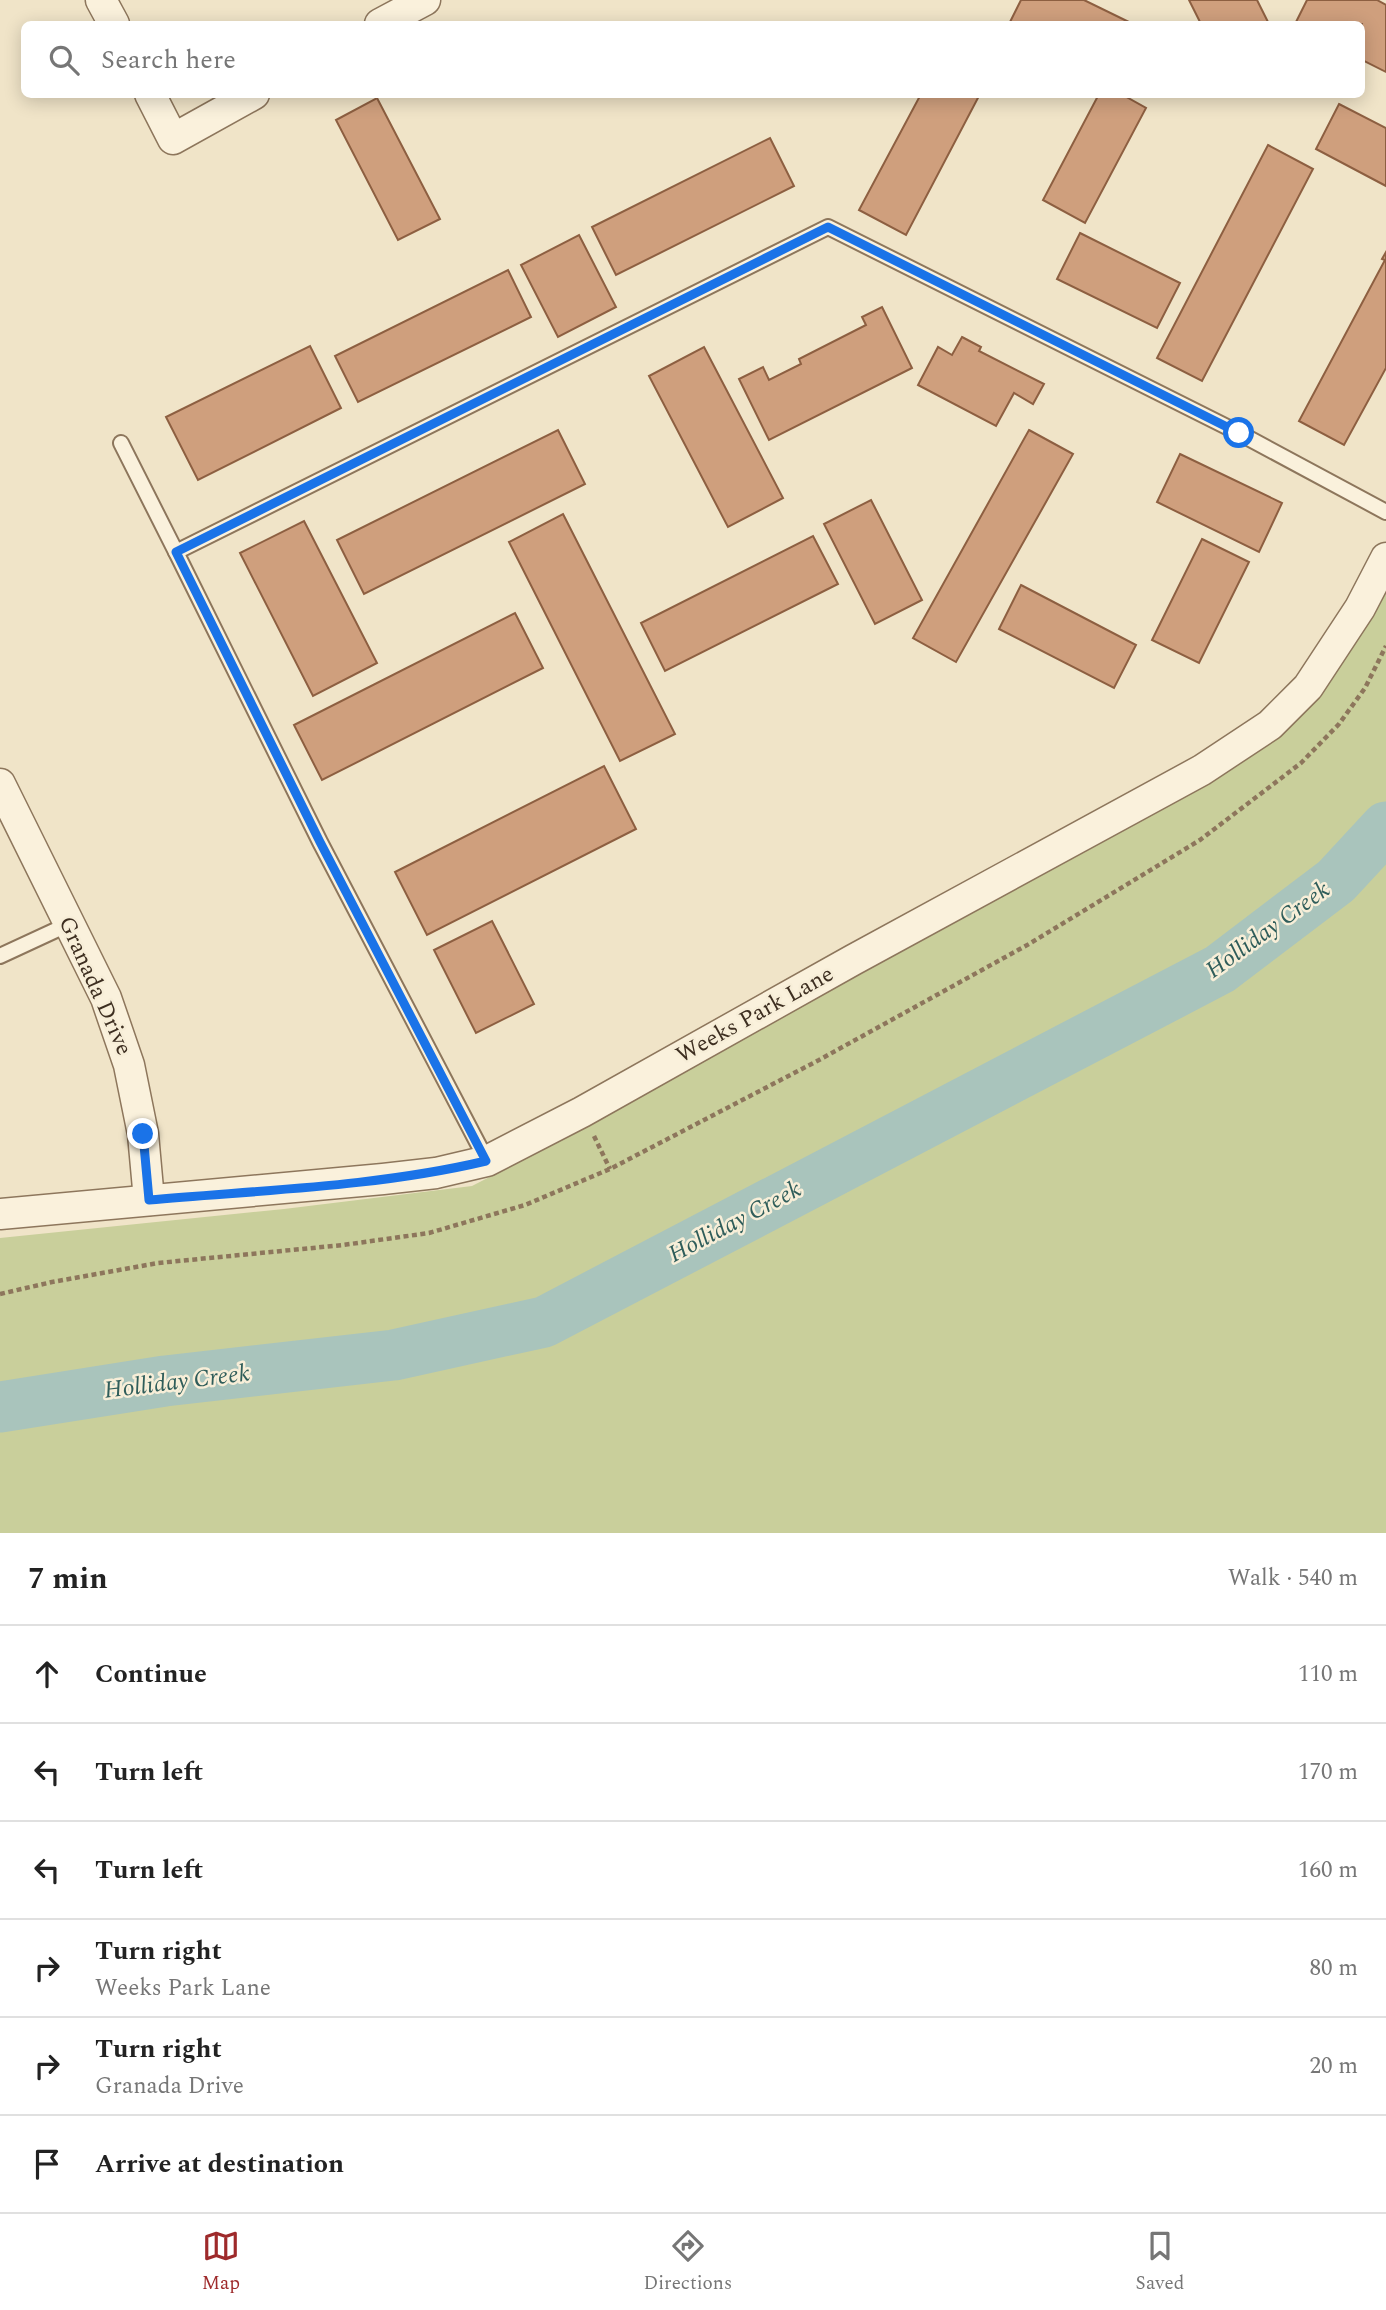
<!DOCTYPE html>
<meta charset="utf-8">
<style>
:root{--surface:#fff;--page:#f6f6f6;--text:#222;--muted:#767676;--line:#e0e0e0;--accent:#9e2a2b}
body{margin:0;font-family:Spectral,serif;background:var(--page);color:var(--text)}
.stop{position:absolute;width:21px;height:21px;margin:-16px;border:5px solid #1a73e8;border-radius:50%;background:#fff}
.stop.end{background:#1a73e8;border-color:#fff;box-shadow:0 2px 7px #0008}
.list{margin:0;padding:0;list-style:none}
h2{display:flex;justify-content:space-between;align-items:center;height:91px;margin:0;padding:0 28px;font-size:30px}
h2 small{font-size:23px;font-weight:400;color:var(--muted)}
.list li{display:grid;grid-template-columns:46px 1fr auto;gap:21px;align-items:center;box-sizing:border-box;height:98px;padding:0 28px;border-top:2px solid var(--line)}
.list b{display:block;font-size:26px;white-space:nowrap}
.list p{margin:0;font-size:23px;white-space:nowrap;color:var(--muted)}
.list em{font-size:23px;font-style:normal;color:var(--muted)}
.icon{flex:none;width:38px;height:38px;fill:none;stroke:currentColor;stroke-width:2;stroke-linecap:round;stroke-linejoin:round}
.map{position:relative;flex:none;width:1386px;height:1533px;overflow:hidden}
.search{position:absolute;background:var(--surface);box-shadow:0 4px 18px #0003;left:21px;right:21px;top:21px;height:77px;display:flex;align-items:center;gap:18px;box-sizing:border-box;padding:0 24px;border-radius:10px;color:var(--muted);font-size:26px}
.sheet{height:679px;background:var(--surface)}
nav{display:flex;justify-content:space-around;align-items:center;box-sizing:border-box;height:98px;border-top:2px solid var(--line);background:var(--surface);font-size:19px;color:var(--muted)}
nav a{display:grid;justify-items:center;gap:4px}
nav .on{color:var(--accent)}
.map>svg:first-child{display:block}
.green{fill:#c9cf9b}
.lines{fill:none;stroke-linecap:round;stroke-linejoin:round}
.river{stroke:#a9c4bc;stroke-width:51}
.building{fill:#cf9f7d;stroke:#8d5f41;stroke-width:2}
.service-casing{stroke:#8d765c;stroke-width:18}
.minor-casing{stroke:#8d765c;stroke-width:33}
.path{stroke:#8d765c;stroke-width:4.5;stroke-dasharray:5 3.5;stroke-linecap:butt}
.service{stroke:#faf1dc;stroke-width:14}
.minor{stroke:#faf1dc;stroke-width:30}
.route{stroke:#1a73e8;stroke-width:9}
.labels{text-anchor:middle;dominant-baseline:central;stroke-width:5;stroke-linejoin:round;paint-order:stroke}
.street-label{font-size:23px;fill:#3d2e20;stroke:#f7eed8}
.water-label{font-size:24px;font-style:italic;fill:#2f5d5a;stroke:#f7eed8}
</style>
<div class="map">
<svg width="1386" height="1533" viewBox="0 0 1386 1533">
<rect width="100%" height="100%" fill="#f0e4c8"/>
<path class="green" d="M1386 580V1533H0V1238L284 1209 472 1186 548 1147 832 986 1318 696 1343 661Z"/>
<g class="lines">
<path class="river" d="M0 1407 165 1381 394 1355 544 1322 1220 969 1336 881 1386 827"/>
</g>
<g class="building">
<path d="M1021 0H1084L1133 24H1015L1010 22Z"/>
<path d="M1189 0H1257L1269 24H1201Z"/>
<path d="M1307 0H1377L1386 5V72L1362 60V24H1295Z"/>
<path d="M921 94H980L906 235 859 210Z"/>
<path d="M1099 94H1121L1146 108 1085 223 1043 200Z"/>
<path d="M377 98 440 219 398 240 336 120Z"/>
<path d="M1339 104 1386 128V186L1316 149Z"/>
<path d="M770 138 794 186 616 275 592 227Z"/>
<path d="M1268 145 1313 169 1202 381 1157 358Z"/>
<path d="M1080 233 1180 283 1157 328 1057 279Z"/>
<path d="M579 235 616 307 558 337 521 265Z"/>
<path d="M1386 252V368L1344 445 1299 421 1385 260 1382 259Z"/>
<path d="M508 270 531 317 358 402 335 356Z"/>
<path d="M882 307 912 368 769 440 739 379 763 367 769 380 801 364 799 359 866 325 862 317Z"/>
<path d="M962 337 981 347 979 351 1044 384 1033 404 1014 393 996 426 918 385 938 347 952 355Z"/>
<path d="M310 346 341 408 198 480 166 417Z"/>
<path d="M704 347 783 498 728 527 649 376Z"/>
<path d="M558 430 585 484 364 594 337 540Z"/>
<path d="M1029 430 1073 454 956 662 913 638Z"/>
<path d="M1180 454 1282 503 1259 552 1157 502Z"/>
<path d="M871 500 922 600 875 624 824 524Z"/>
<path d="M563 514 675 734 620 761 509 542Z"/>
<path d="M304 521 377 663 313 696 240 553Z"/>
<path d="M813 536 838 584 665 671 641 623Z"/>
<path d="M1202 539 1249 562 1199 663 1152 640Z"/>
<path d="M1021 585 1136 645 1114 688 999 629Z"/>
<path d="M515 613 543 668 322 780 294 725Z"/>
<path d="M604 766 636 829 427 935 395 872Z"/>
<path d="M492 921 534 1004 476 1033 434 950Z"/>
</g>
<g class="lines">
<g class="service-casing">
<g id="service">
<path d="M121 443 176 552"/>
<path d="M0 956 69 924"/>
<path d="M487 1161 320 842 176 552 828 227 1239 433 1386 512"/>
</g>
</g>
<g class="minor-casing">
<g id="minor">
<path d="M101 0 114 24"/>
<path d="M380 24 425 0"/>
<path d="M150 94 173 139 254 94"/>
<path d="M0 784 106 998 129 1065 143 1134 149 1200"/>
<path d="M0 1214 383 1179 436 1173 487 1161 582 1112 853 960 1202 770 1270 725 1308 687 1360 608 1386 558"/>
</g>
</g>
<g class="path">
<path d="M594 1136 610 1169"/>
<path d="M0 1294 52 1282 158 1263 343 1245 429 1233 525 1205 610 1169 819 1060 1029 944 1200 840 1301 763 1339 724 1365 688 1386 646"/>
</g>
<use href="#service" class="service"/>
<use href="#minor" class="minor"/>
</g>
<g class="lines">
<path class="route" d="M143 1134 149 1200C261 1190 376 1187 486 1161L320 842 176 552 828 227 1239 433"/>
</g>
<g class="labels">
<g class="street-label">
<text transform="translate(95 986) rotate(66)">Granada Drive</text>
<text transform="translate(755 1015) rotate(-29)">Weeks Park Lane</text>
</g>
<g class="water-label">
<text transform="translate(1268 930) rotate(-36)">Holliday Creek</text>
<text transform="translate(735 1222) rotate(-28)">Holliday Creek</text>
<text transform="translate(177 1382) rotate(-7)">Holliday Creek</text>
</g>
</g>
</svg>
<div class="stop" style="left:1239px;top:433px"></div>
<div class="stop end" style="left:143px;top:1134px"></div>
<div class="search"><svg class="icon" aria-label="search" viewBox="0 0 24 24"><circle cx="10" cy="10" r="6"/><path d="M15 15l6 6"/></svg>Search here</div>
</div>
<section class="sheet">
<h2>7 min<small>Walk · 540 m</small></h2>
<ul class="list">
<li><svg class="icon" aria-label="ahead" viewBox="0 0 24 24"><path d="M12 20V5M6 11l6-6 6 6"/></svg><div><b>Continue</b></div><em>110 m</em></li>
<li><svg class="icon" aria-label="left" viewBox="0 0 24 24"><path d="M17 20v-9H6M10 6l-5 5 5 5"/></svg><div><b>Turn left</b></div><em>170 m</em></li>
<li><svg class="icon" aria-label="left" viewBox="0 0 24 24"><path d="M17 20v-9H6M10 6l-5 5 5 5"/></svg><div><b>Turn left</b></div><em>160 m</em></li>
<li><svg class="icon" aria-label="right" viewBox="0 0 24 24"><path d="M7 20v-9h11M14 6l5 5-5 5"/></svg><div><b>Turn right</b><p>Weeks Park Lane</p></div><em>80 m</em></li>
<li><svg class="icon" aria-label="right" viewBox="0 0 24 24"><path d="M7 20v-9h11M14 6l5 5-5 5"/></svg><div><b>Turn right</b><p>Granada Drive</p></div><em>20 m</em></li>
<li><svg class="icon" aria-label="arrive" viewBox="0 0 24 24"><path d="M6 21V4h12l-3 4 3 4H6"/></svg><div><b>Arrive at destination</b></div></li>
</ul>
</section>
<nav>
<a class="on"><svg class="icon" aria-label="map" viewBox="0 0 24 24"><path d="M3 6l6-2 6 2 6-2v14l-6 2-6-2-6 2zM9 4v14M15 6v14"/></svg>Map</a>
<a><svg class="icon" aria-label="directions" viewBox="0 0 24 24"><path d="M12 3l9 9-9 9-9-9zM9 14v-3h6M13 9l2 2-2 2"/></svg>Directions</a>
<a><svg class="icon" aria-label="saved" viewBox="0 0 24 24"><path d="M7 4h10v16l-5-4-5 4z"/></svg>Saved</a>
</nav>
